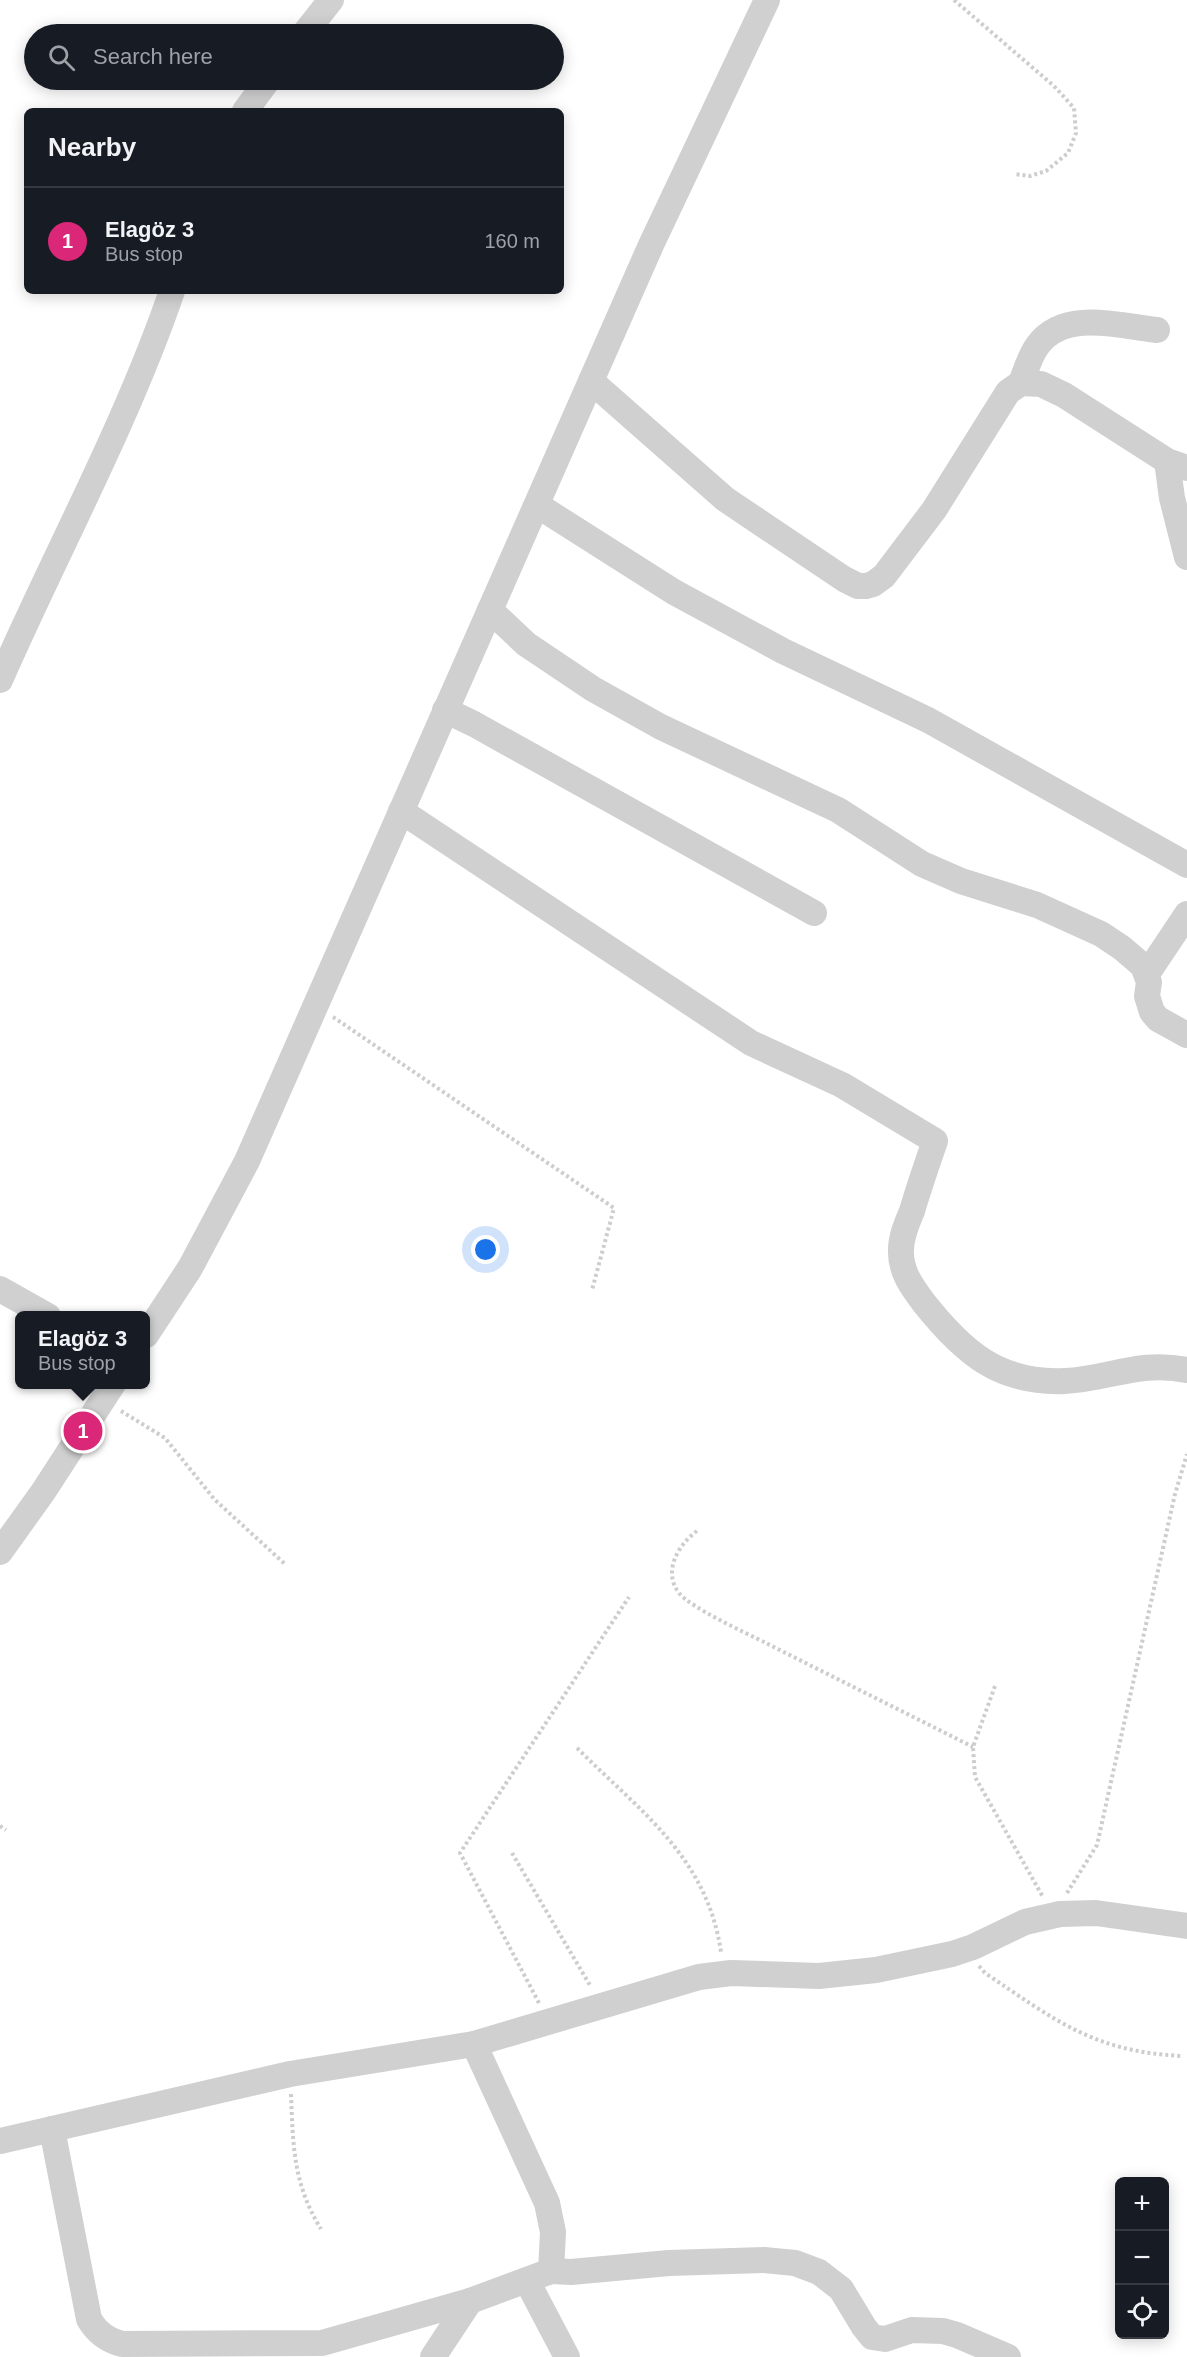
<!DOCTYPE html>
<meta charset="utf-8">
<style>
:root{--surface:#171b24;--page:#20242c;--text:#f1f3f6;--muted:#9ea1a6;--line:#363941;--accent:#db2777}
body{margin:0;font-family:Helvetica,sans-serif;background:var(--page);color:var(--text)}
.controls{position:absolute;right:18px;bottom:18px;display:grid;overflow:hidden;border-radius:9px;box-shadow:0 3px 15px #0003}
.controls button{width:54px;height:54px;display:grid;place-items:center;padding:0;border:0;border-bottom:2px solid var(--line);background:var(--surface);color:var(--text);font:30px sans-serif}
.you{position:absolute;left:486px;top:1250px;width:21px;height:21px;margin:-15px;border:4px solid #fff;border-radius:50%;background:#1a73e8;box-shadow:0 0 0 9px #1a73e833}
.badge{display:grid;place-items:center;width:39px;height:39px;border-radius:50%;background:var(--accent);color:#fff;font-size:20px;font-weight:700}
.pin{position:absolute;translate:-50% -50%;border:3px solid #fff;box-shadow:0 2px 6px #0006}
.popup{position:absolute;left:15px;top:1311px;width:135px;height:78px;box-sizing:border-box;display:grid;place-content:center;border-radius:9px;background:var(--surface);filter:drop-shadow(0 2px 4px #0005);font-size:20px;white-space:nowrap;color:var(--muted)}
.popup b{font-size:22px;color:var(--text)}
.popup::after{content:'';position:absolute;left:50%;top:100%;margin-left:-12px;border:12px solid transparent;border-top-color:var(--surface)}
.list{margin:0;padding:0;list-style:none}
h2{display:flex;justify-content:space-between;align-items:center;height:78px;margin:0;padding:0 24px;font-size:26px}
h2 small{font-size:20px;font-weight:400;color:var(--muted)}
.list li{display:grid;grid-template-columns:39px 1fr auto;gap:18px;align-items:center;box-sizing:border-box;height:108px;padding:0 24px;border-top:2px solid var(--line)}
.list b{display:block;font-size:22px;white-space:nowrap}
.list p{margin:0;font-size:20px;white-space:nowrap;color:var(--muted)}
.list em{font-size:20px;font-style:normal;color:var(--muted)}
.icon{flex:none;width:33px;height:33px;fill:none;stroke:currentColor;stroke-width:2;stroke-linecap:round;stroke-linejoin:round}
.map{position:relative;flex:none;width:1187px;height:2357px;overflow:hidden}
.search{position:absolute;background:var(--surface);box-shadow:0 3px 15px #0003;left:24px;top:24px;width:540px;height:66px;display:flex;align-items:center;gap:15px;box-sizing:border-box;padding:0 21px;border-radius:33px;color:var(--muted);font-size:22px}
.panel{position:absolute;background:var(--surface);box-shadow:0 3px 15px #0003;left:24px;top:108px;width:540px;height:186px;border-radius:9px}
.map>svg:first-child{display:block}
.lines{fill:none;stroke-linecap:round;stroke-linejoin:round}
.path{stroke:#cdcdcd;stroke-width:4;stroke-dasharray:3 3;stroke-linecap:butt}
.minor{stroke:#d0d0d0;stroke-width:26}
</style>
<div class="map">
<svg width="1187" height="2357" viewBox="0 0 1187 2357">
<rect width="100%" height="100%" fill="#fff"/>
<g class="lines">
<g class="path">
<path d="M954 0 1054 86 1074 108 1076 133 1068 153 1046 171 1030 176 1014 174"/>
<path d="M333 1017 614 1208 592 1290"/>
<path d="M121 1411 165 1438 215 1500 286 1565"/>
<path d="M697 1531C679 1544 662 1571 679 1593 691 1608 746 1633 766 1643 835 1678 904 1712 973 1747"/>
<path d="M995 1686 973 1747 975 1777 1043 1897"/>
<path d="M577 1748C641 1812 707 1857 721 1952"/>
<path d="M0 1826 6 1830"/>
<path d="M512 1853 591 1987"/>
<path d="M1067 1893 1097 1845 1175 1494 1187 1454"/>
<path d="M979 1966 985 1973C1055 2020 1094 2052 1182 2056"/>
<path d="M539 2003 460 1853 629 1597"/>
<path d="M291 2094C293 2145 293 2184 321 2229"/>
</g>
<g class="minor">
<path d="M304 34 331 0"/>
<path d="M245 111 268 80"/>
<path d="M591 381 725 499 844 579 858 586H866L873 584 884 576 934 510 1008 392 1021 383 1041 384 1064 395 1167 461 1187 468"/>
<path d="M1021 383C1026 370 1030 355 1038 345 1064 309 1120 326 1157 330"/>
<path d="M1167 461 1172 498 1187 557"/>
<path d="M537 505 674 592 783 651 928 720 1187 865"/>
<path d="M490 610 526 644 593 689 661 727 838 810 922 864 961 881 1037 905 1101 934 1122 948 1143 966 1149 982 1147 996 1152 1012 1158 1019 1187 1035"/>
<path d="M0 680C57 550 126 425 172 291"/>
<path d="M445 710 474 724 814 913"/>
<path d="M401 811 751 1043 842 1085 935 1141C927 1164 919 1187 912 1211 907 1223 901 1236 901 1250 900 1271 912 1287 924 1303 963 1352 999 1384 1065 1381 1109 1379 1140 1360 1187 1370"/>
<path d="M1147 974 1187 914"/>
<path d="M0 1289 48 1316"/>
<path d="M146 1335 190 1268 247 1161 651 245 767 0"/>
<path d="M0 1552 43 1492 113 1384"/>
<path d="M52 2129 89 2319C97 2333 107 2340 122 2344L322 2343 470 2301"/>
<path d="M0 2141 290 2074 474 2044 699 1977 731 1973 819 1976 876 1970 952 1954 973 1947 1025 1922 1060 1914 1096 1913 1187 1926"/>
<path d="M551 2271 571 2272 669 2263 764 2260 795 2263 819 2272 841 2289 864 2327 872 2337 885 2339 912 2330 943 2331 957 2335 1008 2357"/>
<path d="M527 2281 567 2357"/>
<path d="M433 2357 470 2301 551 2271 553 2232 547 2203 474 2044"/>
</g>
</g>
</svg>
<div class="controls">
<button>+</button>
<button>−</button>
<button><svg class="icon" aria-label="locate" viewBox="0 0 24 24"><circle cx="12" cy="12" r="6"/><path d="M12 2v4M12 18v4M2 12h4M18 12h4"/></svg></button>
</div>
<div class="you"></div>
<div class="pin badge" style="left:83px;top:1431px">1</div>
<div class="popup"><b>Elagöz 3</b>Bus stop</div>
<div class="search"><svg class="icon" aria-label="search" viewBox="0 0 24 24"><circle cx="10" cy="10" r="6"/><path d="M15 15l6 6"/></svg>Search here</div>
<section class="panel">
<h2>Nearby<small></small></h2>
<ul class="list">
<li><span class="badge">1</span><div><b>Elagöz 3</b><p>Bus stop</p></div><em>160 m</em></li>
</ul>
</section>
</div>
